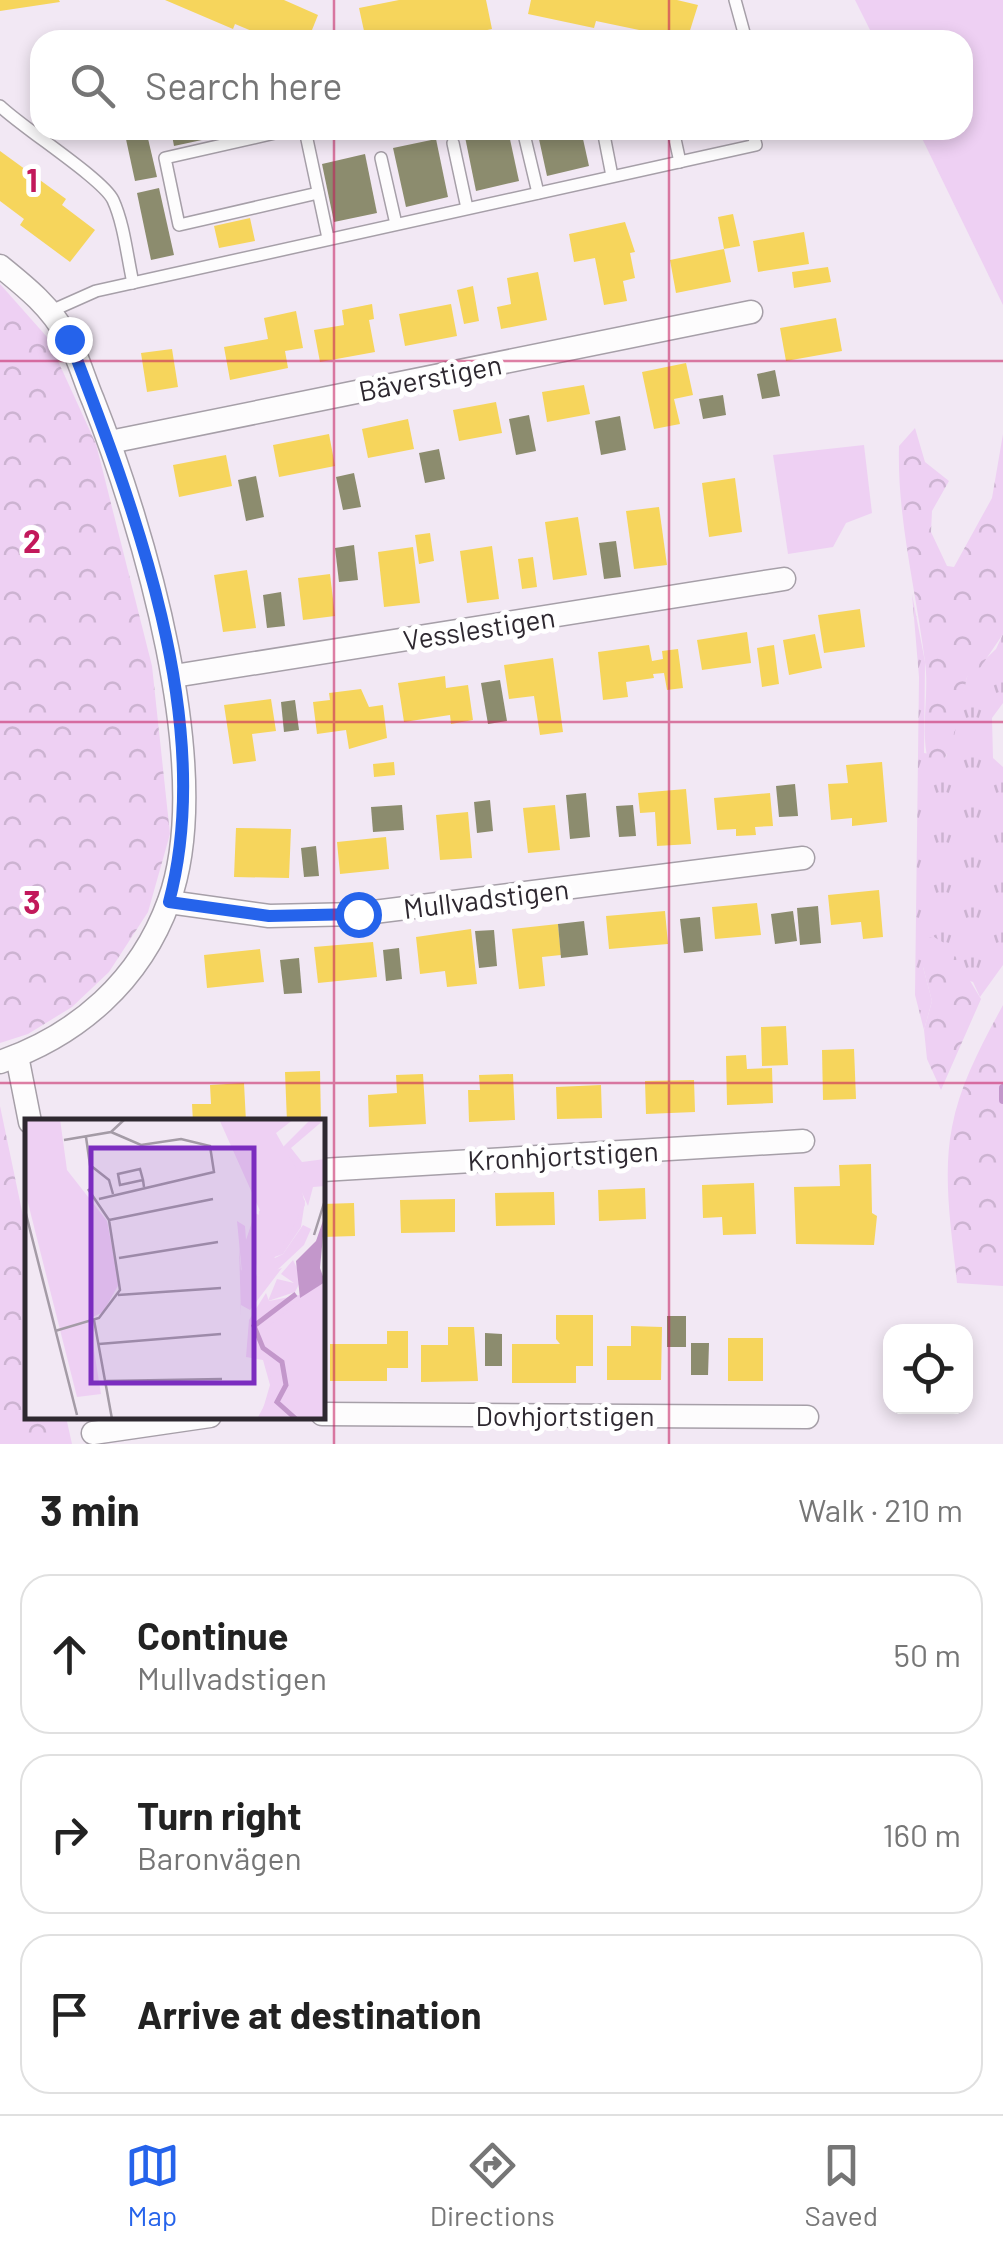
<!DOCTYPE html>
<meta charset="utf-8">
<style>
:root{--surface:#fff;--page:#f6f6f6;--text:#222;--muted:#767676;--line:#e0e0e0;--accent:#2563eb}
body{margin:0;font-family:Barlow,sans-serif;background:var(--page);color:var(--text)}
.controls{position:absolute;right:30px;bottom:30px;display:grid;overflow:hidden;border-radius:20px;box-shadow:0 5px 15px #0003}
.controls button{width:90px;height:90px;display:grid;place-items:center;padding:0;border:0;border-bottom:2px solid var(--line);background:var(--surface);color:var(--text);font:50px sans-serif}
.stop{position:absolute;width:30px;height:30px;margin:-22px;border:8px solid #2563eb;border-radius:50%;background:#fff}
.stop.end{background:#2563eb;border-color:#fff;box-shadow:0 2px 10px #0008}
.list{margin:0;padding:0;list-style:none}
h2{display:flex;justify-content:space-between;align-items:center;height:130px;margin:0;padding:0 40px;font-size:42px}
h2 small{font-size:32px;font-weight:400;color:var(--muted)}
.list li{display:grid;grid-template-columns:65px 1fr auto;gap:30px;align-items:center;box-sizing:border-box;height:160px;margin:0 20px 20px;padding:0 20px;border:2px solid var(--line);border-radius:30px}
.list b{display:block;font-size:38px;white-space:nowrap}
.list p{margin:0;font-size:32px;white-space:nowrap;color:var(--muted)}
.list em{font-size:32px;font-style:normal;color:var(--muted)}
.icon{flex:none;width:55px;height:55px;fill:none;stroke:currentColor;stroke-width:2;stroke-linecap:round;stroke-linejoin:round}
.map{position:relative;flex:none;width:1003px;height:1444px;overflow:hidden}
.search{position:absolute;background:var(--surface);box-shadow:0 5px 15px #0003;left:30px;right:30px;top:30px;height:110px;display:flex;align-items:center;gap:25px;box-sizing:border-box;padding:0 35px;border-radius:30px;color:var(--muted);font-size:38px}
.sheet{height:670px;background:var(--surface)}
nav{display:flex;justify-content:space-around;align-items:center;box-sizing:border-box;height:140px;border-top:2px solid var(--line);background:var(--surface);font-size:28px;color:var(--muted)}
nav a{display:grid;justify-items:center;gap:5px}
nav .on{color:var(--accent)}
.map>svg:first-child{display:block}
.grass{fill:url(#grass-tufts)}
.forest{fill:url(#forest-crowns)}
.park{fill:#eed0f3}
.homes{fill:#f6d55c}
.industry{fill:#8c8c6e}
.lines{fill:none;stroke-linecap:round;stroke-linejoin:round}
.stream{stroke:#c397cb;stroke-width:8}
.service-casing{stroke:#a69fa8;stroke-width:14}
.minor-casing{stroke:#a69fa8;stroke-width:25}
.service{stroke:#fdfcfd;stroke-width:11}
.minor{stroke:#fdfcfd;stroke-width:22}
.route{stroke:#2563eb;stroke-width:12}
.grid{fill:none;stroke:#c2185b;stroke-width:2.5;stroke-opacity:0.55}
.labels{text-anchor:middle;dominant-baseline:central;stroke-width:10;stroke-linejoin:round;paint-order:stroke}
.street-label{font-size:28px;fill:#2e2830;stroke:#fff}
.inset-river{fill:none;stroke:#c397cb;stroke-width:5}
.inset-road{fill:none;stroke:#a49ba6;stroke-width:2.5}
.view{fill:#7b2cbf;fill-opacity:0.15;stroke:#7b2cbf;stroke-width:5}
.inset-edge{fill:none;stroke:#2e2830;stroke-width:5}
.grid-label{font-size:32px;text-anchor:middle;font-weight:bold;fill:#c2185b;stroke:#fff;stroke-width:10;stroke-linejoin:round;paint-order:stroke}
</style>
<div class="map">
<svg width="1003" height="1444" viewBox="0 0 1003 1444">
<defs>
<pattern id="grass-tufts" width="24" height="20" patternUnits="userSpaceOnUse" patternTransform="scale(2.5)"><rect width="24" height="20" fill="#eed0f3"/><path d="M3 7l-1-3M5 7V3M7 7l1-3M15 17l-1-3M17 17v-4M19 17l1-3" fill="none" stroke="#ccb3d1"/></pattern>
<pattern id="forest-crowns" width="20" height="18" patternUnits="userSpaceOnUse" patternTransform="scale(2.5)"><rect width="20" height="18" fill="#eed0f3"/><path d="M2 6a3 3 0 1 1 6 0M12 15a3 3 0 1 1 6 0" fill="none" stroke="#ccb3d1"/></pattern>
</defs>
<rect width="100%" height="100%" fill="#f2e8f4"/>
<path class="grass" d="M912 594 925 662 924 753 946 757 967 677 996 649 1003 634V703L992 718 993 758 1003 767V965L980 997 973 982 923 967 932 1001 924 1030 915 995 919 677Z"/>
<g class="forest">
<path d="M0 284 47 337 96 444 152 666 170 834 148 912 109 972 72 1007 28 1034 0 1043Z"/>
<path d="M915 428 925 462 949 481 932 511 931 532 947 566 954 567 992 498 1003 434V634L978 671 967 677 953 741 939 770H931C918 737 930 697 925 662 916 590 897 519 899 446Z"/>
<path d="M934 937 949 946 981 999 941 1090 927 1059 924 1030 932 1001 923 967 928 938Z"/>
<path d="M1003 1005V1286L957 1283C952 1234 942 1177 952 1127 960 1084 982 1044 1003 1005Z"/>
<path d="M0 1106 27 1235 28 1416 66 1417 72 1444H0Z"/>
</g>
<g class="park">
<path d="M855 0H1003V305L918 130H963V40H875Z"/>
<path d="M864 445 872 513 846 523 833 547 788 554 773 455Z"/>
</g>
<g class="homes">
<path d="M0 0H59L60 2 0 11Z"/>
<path d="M165 0H284L318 15 308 40H273L235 24 233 29Z"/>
<path d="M399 0H486L492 29 440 40H434L433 34 366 40 359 8Z"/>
<path d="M531 0H677L698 5 687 40 596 21 594 28 528 14Z"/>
<path d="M0 151 66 199 62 205 95 230 70 262 20 225 24 219 0 201Z"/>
<path d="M733 214 740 246 724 249 718 217Z"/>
<path d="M250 218 255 241 219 248 214 226Z"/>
<path d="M625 222 635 252 630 253 635 278 623 281 627 301 604 305 595 258 574 262 569 234Z"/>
<path d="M804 232 809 264 758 272 753 241Z"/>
<path d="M724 249 731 282 676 293 670 260Z"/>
<path d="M828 267 831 282 794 288 792 272Z"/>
<path d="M538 272 547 320 501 329 497 307 511 304 507 278Z"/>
<path d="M473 286 479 321 464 324 457 290Z"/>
<path d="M372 304 374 319 369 320 375 352 320 362 314 330 344 325 342 310Z"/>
<path d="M451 304 457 336 405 346 399 314Z"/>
<path d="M296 311 303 348 285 351 288 368 230 380 224 347 268 339 264 318Z"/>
<path d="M836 318 842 351 786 361 780 328Z"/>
<path d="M172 349 178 387 147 392 141 353Z"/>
<path d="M686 363 693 395 674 399 680 424 654 429 642 372Z"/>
<path d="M584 385 590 414 547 422 542 392Z"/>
<path d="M496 402 502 433 459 441 453 410Z"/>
<path d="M408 419 414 449 368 458 362 429Z"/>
<path d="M329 434 335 466 279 477 273 445Z"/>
<path d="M226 455 232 486 179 497 173 465Z"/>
<path d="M735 478 742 532 709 537 702 483Z"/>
<path d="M659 507 667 565 634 569 626 511Z"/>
<path d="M578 517 587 575 553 580 545 522Z"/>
<path d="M430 533 434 561 419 564 415 535Z"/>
<path d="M492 546 499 599 467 603 460 551Z"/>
<path d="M413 547 420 603 384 607 378 552Z"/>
<path d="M533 557 537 587 522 589 518 559Z"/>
<path d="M247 570 256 628 223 632 214 575Z"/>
<path d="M330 574 335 616 303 620 298 578Z"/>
<path d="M860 609 865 647 824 653 818 615Z"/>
<path d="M747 632 751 663 702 670 697 640Z"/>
<path d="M815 634 822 668 789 675 783 640Z"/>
<path d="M649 645 652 661 663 659 662 651 678 649 683 688 667 690 664 673 653 674 654 678 626 682 628 697 603 700 598 652Z"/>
<path d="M774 645 779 684 762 687 757 648Z"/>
<path d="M553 658 563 732 540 735 534 696 509 699 504 665Z"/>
<path d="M445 676 446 688 468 685 473 720 451 724 450 715 404 722 398 683Z"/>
<path d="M361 689 369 707 383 705 387 738 349 749 346 730 317 734 313 702 330 700 329 693Z"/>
<path d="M271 699 276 731 252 734 256 761 233 764 224 705Z"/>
<path d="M394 762 395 775 374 777 373 764Z"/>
<path d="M882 762 887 822 852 826V818L831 820 828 784 848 783 846 765Z"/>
<path d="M686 789 691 844 657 846 655 812 640 813 638 793Z"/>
<path d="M770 793 773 826 755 827 756 835 736 836V829L717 830 714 798Z"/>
<path d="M555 805 560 850 528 853 523 808Z"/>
<path d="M468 812 472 858 440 860 436 815Z"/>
<path d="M236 828 291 829 289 878 234 877Z"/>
<path d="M386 837 389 869 340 874 337 842Z"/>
<path d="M879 890 883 937 863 939 861 922 831 925 828 895Z"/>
<path d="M757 903 761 935 715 939 712 907Z"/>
<path d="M665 911 668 944 609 949 606 916Z"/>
<path d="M558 924 561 955 542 957 545 986 519 989 512 929Z"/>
<path d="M471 929 477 984 447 987 445 971 420 974 416 937Z"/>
<path d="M373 942 377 977 318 983 314 947Z"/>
<path d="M260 949 264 982 207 988 204 955Z"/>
<path d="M786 1026 788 1065 762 1066 761 1027Z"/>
<path d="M854 1049 856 1099 823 1100 822 1050Z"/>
<path d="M746 1055 747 1069 772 1068 773 1103 727 1105 726 1056Z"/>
<path d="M320 1071 321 1122H287L285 1072Z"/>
<path d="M423 1074 426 1124 369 1127 368 1095 397 1093 396 1075Z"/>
<path d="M513 1074 515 1120 469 1122 468 1090H480L479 1075Z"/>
<path d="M694 1080 695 1112 646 1114 645 1081Z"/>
<path d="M244 1083 246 1122H193L192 1104H211L210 1085Z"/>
<path d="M601 1085 602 1118 557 1119 556 1087Z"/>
<path d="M871 1164 872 1213 877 1216 874 1245 796 1244 794 1187 840 1186 839 1165Z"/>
<path d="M754 1183 756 1234 723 1235 722 1217 703 1218 702 1185Z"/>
<path d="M645 1188 646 1219 599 1221 598 1190Z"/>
<path d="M554 1192 555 1225 496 1226 495 1193Z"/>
<path d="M455 1199V1232L401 1233 400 1200Z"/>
<path d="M354 1203 355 1236 322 1237V1204Z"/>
<path d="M556 1315H593V1366H576V1383H512V1344H560L556 1339Z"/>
<path d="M631 1326 662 1327 661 1380H607V1346H631Z"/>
<path d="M448 1327H474L478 1381 421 1382V1345H448Z"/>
<path d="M387 1331H408V1368H387V1381H330V1344H387Z"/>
<rect x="728" y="1338" width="35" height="43"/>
</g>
<g class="industry">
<path d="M124 130H146L157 177 135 181Z"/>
<path d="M171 130H238L239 132 174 146Z"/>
<path d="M475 130H508L519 181 476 191 464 132Z"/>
<path d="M537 130H581L589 166 547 176Z"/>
<path d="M436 139 448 197 406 207 393 148Z"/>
<path d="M365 154 377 213 334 222 322 164Z"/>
<path d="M159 188 174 255 151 260 137 193Z"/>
<path d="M775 370 780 396 762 399 757 374Z"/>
<path d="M723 395 726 415 703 419 699 399Z"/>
<path d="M529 415 536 451 516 455 509 419Z"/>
<path d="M620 416 626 450 601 455 595 421Z"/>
<path d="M439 449 445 479 425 483 419 453Z"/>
<path d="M354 473 361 507 343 510 336 477Z"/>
<path d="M256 476 264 517 246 521 238 480Z"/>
<path d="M616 541 621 577 604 579 599 543Z"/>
<path d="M354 545 358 580 339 582 335 548Z"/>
<path d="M281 592 285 626 267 628 263 595Z"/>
<path d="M500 680 507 721 488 724 481 683Z"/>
<path d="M295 700 299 730 284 732 281 702Z"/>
<path d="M795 784 798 816 779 817 776 786Z"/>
<path d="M586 793 590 837 570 839 566 795Z"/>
<path d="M490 800 493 831 477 833 474 802Z"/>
<path d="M402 805 404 830 373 832 371 807Z"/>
<path d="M633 805 636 836 619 837 616 806Z"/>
<path d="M316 846 319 876 304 877 301 848Z"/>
<path d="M818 906 821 943 800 945 797 908Z"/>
<path d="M793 911 797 941 775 944 771 914Z"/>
<path d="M700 917 703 951 684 953 680 919Z"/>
<path d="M584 921 588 955 561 958 558 924Z"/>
<path d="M494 930 497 966 479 968 475 931Z"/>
<path d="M399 948 402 979 386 981 383 950Z"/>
<path d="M299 958 302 993 284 994 280 960Z"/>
<rect x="667" y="1316" width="19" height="31"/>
<path d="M485 1333 502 1334V1366H485Z"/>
<path d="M691 1343H709L708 1375H691Z"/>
</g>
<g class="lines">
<path class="stream" d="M1003 1088V1100"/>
<g class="service-casing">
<g id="service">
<path d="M735 0 746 40"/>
<path d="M0 106C24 129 103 179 113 200 124 224 127 256 133 283"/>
<path d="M288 130 165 158 179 225 318 193"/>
<path d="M305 130 328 238"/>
<path d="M523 130 538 193"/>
<path d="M603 130 612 176"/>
<path d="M673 130 680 162"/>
<path d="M453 143 467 208"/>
<path d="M381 158 396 224"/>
<path d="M51 311 96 291 756 145 752 130"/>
</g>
</g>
<g class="minor-casing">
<g id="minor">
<path d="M0 266C26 287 51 307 67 337 78 356 84 379 93 400 143 526 216 770 169 901 140 981 78 1035 0 1062"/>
<path d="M110 442 751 312"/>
<path d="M174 676 784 579"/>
<path d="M169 902 269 916 358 914 803 858"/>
<path d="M17 1056 30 1122"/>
<path d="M322 1170 803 1141"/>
<path d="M322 1414 807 1417"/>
<path d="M93 1433 210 1416"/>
</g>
</g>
<use href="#service" class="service"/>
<use href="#minor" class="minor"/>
</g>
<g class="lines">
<path class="route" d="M69 339C134 507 217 722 169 902L269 916 358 914"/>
</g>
<path class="grid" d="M334 0V40M669 0V40M334 130V1444M669 130V1444M0 361H1003M0 722H1003M0 1083H1003"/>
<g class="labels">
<g class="street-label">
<text transform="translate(430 377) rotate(-11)">Bäverstigen</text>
<text transform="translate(479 628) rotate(-9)">Vesslestigen</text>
<text transform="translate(486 898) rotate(-7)">Mullvadstigen</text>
<text transform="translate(563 1155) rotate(-3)">Kronhjortstigen</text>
<text x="565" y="1415">Dovhjortstigen</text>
</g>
</g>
<g transform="translate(25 1119)">
<rect width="300" height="300" fill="#f2e8f4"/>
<path d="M273 72 280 82 276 108 258 135 227 146 232 157 257 149 225 191 216 186V197L214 126 216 152 232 121 234 92ZM268 141 277 159 270 173 243 182 252 160 269 164 256 155Z" fill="#eed0f3"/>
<path d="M0 0H35L42 51 82 102 94 165 78 193 64 200 76 275 52 278 0 72ZM286 0H300L266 29 277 43 300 40V67L288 68 283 87 257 29ZM230 94 236 97 232 123 217 154 212 102 220 107 221 121ZM278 106 286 110 279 126 249 154 232 157 231 141 245 131 250 139 258 135ZM290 173 235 300 245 266 238 241 221 238 224 201 241 174 244 182Z" fill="#eed0f3"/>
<path d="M194 0H269L251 14 273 53 280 86 252 136 230 124 236 94ZM300 157V300H232L247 272 240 211Z" fill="#eed0f3"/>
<path d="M300 96 295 149 300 163 275 179 271 142 291 122Z" fill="#c397cb"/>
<path class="inset-river" d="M271 300 252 283 261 266 257 243 238 229 229 207 271 175"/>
<path class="inset-road" d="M61 18 65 46 84 61 88 75M39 21 86 13 100 0M118 61 95 66 93 55 115 50 118 61 119 68M74 80 189 53 185 27 156 20 116 26 86 13M0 91 52 296M84 101 188 80M289 116 300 81M94 139 193 123M93 176 196 169M69 201 87 300M30 212 74 199 95 171 84 101 63 70M74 225 196 215M81 262 197 260"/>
<path class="view" d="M66 29H229V264H66Z"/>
<rect width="300" height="300" class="inset-edge"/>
</g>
<g class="grid-label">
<text x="32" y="192">1</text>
<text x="32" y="553">2</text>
<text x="32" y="914">3</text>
</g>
</svg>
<div class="controls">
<button><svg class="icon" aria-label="locate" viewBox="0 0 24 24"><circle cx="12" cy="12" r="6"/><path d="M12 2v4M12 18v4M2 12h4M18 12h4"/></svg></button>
</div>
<div class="stop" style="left:358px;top:914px"></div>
<div class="stop end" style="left:69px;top:339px"></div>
<div class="search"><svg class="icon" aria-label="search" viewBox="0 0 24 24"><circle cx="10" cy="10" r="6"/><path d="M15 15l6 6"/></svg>Search here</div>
</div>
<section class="sheet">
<h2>3 min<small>Walk · 210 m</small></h2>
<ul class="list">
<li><svg class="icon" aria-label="ahead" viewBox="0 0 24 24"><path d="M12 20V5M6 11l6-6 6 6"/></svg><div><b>Continue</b><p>Mullvadstigen</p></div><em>50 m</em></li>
<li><svg class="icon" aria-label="right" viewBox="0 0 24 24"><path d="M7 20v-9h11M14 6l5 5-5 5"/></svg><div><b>Turn right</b><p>Baronvägen</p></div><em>160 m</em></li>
<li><svg class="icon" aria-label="arrive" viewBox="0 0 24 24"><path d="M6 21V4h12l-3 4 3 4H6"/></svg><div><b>Arrive at destination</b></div></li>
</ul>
</section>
<nav>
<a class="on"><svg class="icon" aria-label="map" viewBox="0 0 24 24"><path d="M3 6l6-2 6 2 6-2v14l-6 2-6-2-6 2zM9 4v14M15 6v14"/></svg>Map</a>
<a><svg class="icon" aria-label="directions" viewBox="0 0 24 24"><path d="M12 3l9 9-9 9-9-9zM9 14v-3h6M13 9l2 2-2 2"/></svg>Directions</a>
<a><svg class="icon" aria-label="saved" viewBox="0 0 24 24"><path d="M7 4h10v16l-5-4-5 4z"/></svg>Saved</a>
</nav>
